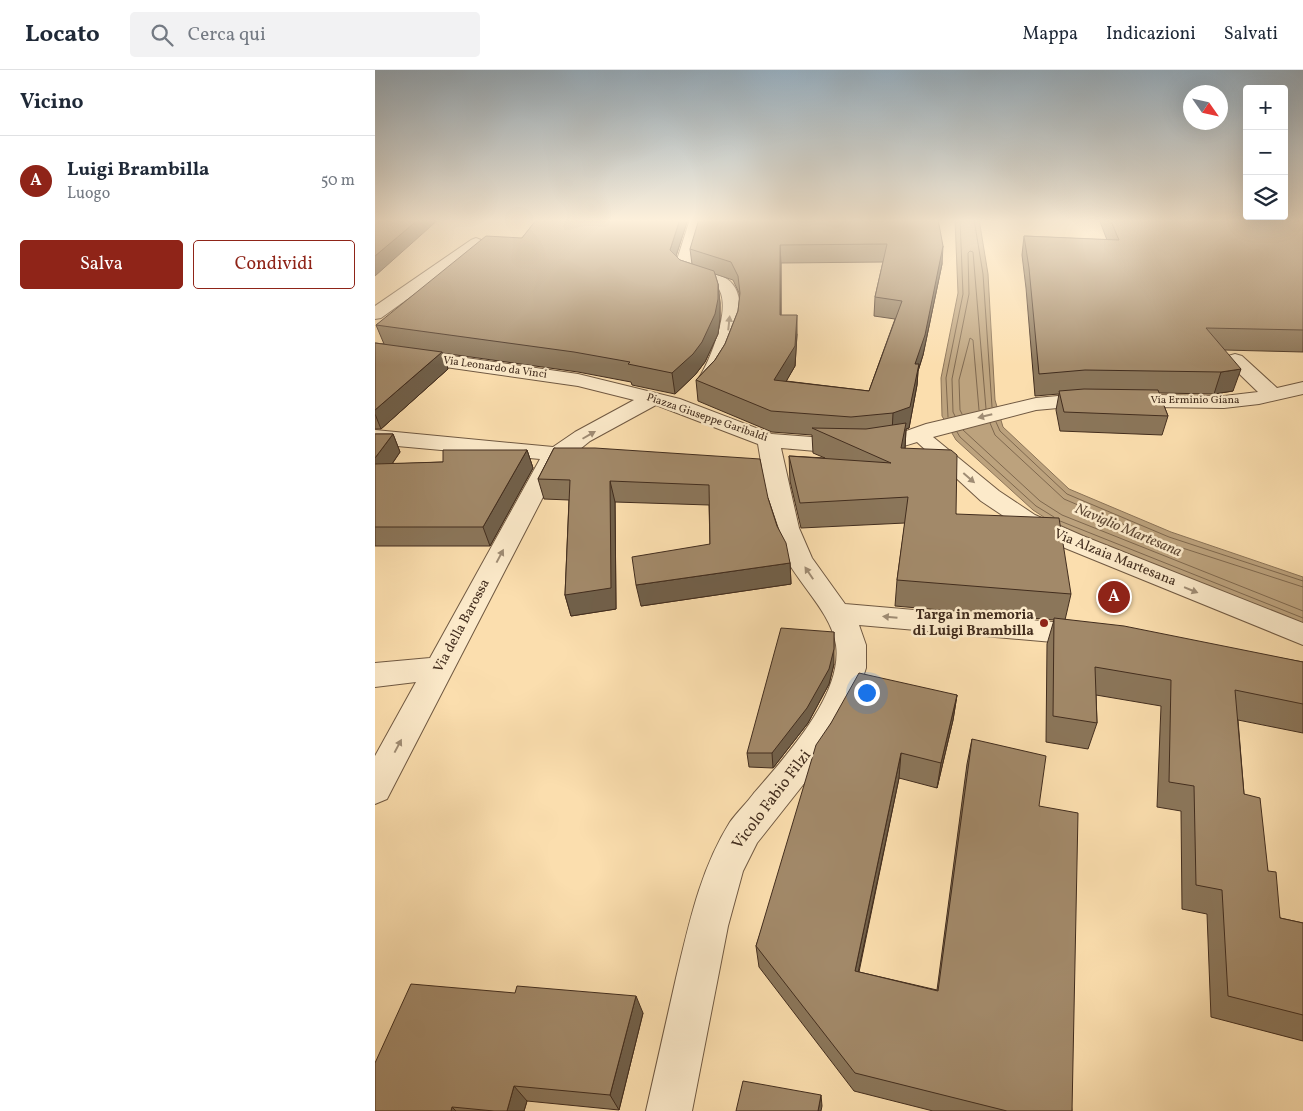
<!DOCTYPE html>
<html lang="it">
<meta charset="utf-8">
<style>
:root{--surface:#fff;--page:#f2f2f3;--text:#1f2937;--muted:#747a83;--line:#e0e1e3;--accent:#8f2418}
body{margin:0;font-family:Vollkorn,serif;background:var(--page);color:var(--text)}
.controls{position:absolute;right:15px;top:15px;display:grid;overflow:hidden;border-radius:5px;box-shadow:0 5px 20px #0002}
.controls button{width:45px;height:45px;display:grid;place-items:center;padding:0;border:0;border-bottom:1px solid var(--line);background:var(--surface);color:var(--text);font:25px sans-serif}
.compass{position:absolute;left:808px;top:15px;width:45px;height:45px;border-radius:50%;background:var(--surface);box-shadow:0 5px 20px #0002;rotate:124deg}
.you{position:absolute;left:491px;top:622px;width:18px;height:18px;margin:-12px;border:4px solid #fff;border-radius:50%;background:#1a73e8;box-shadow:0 0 0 8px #1a73e833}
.badge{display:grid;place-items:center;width:32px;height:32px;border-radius:50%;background:var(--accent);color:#fff;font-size:16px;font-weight:700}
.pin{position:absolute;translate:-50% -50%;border:2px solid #fff;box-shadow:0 1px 5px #0006}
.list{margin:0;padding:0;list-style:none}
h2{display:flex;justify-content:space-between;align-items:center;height:65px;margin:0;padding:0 20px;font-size:21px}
h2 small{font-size:16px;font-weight:400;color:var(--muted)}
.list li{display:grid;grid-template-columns:32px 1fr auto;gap:15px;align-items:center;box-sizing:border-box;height:90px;padding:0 20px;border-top:1px solid var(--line)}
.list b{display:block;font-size:19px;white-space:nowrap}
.list p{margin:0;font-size:16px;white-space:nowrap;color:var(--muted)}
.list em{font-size:16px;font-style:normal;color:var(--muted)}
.actions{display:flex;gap:10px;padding:15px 20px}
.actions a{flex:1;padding:11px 0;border:1px solid var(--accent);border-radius:5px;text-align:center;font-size:18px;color:var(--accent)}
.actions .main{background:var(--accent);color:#fff}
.icon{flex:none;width:28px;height:28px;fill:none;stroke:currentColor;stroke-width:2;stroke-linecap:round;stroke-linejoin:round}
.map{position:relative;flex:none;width:928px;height:1041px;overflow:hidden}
header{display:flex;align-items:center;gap:30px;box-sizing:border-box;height:70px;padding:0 25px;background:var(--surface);border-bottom:1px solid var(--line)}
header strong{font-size:24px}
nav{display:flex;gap:28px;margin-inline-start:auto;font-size:18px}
.search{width:350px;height:45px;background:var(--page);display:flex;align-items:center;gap:12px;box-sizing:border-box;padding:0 18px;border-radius:5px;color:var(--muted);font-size:19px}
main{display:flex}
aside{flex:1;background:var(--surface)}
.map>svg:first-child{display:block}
.water{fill:#bca27d;stroke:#8b7357}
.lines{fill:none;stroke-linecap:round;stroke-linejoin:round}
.shore{stroke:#7f684e;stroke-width:1}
.minor-casing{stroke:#705942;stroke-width:2}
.minor{fill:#fceaca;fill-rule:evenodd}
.wall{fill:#8b765a;stroke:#422d1e;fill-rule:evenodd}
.shaded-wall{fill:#71604a;stroke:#422d1e}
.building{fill:#a28969;stroke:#422d1e;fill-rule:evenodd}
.oneway{fill:#9f8c74}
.poi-dot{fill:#8f2418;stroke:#fceaca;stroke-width:2}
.labels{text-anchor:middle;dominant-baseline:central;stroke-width:5;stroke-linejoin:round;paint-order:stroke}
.far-street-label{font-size:11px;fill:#422d1e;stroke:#fceaca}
.street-label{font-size:14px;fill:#422d1e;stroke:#fceaca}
.poi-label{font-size:14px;font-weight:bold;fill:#422d1e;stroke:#fceaca;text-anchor:end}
.water-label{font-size:15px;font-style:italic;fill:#604a36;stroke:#fceaca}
.near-street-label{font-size:16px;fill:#422d1e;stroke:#fceaca}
</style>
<header>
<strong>Locato</strong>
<div class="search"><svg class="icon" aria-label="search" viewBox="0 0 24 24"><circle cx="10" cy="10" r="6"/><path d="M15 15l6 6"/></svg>Cerca qui</div>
<nav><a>Mappa</a><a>Indicazioni</a><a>Salvati</a></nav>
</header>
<main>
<aside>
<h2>Vicino<small></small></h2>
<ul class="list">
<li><span class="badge">A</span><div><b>Luigi Brambilla</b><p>Luogo</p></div><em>50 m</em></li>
</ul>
<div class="actions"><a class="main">Salva</a><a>Condividi</a></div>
</aside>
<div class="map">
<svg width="928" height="1041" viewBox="0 0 928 1041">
<rect width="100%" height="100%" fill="#fbdeae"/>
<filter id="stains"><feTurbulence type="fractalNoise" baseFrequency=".004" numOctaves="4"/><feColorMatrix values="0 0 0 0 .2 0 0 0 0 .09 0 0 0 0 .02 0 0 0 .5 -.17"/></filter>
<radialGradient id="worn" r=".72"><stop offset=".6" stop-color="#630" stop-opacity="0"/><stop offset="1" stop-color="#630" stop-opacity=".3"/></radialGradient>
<path class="water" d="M580 149H604L613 204 620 330 628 357 694 419 796 462 928 507V553L707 467 681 455 658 440 581 370 567 346 566 308 583 223Z"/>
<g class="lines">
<g class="shore">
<path d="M599 149 608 204 617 337"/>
<path d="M587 344 585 340 584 310 595 268 598 270 604 340"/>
<path d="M580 346 578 342 577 309 594 224 593 183 595 181 598 182 611 339"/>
<path d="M573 347 571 308 588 224 585 149"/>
<path d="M621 352 625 361 692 424 794 467 928 511"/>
<path d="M615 353 620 365 689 429 792 473 928 517"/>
<path d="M588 360 665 431 687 445 928 541"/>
<path d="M582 362 585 367 661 436 679 447"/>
<path d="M685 451 928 548"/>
</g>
<g class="minor-casing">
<g id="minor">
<path d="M315 149H329L315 198C326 205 341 202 352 209 380 228 356 291 341 312L334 314 327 312 324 308C334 292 360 232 341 216 328 206 310 214 299 199Z"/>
<path d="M101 168 106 170 109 173 106 176 6 248 0 249V236L96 170Z"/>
<path d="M0 275 203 304 305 329 397 364 476 370 517 366 551 354 661 328 705 324 849 326 883 322 850 290 853 286 860 284 867 286 902 318 928 312V324L884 334 849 338 705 336 661 340 558 367 624 421 660 445 708 466 928 553V575L690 478 642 455 606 431 542 372C495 388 454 382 406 378L424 458 437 488 470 534 712 555 722 558 727 565 722 572 712 575 484 555 491 575V598L481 628 455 677 439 701 382 773 368 801 353 856 317 1041H271C281 997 291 953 301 908 314 854 325 800 355 752 362 742 372 733 379 723 410 687 468 625 461 575 457 545 426 516 412 490 393 455 390 413 383 374L281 335 215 371 184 396 12 729 0 734V686L41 612 0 617V593L55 588 165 389 0 374V360L178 377 200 362 259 330 203 316 0 287Z"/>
</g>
</g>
<use href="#minor" class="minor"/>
</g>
<g class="wall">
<path d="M162 149H313L301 186 305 190 317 194 315 179 563 149 567 194 548 285 543 301 542 315 534 358 531 359 530 378 581 444 696 524 690 550 928 592V663L863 650 869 724 893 801 905 848 928 853V971L836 947 832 844 807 839 806 741 782 737 786 636 721 625 722 653 713 679 671 672 672 574 679 550 520 536 522 510 530 453 426 458 415 411 414 386 450 388 438 383 437 365 397 362 323 331 321 310 340 290 350 274 363 241 365 225 358 210 340 204 343 214 345 233V249L343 264 330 292 320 305 300 324 257 315 256 312 203 302 67 283 73 299 6 359H0V273L9 274 1 255 147 168ZM508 192 500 227 499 246 520 249 494 321 411 311 420 296 422 264 406 245V193Z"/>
<path d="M724 149H928V282L849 280 858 321 839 324 784 323 793 346 787 365 685 361 681 340 684 324 660 326 651 218 647 185 649 166 732 170Z"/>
<path d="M0 364H18L25 382 17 394 68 392 152 380 158 398 115 476H0Z"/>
<path d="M179 378 393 428 415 493 416 514 266 536 335 474 334 435 240 432 241 539 196 546 190 525 194 430 169 429 163 409Z"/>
<path d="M459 594 454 614 433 653 398 698 374 697 372 683Z"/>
<path d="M582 625 578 650 562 718 524 708 484 902 562 920 592 694 597 669 664 736 697 1041H558L479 1021 384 897 381 876 456 653Z"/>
<path d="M268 943 244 1040 152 1031 149 1041H0Z"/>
</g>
<g class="shaded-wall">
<path d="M44 149H64L0 206V186Z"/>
<path d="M305 149H313L297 198 295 180Z"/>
<path d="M405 175 406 193V265L405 245Z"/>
<path d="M568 176 567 194 548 285 543 301 542 315 534 358 531 359 530 378 525 403 517 364 518 343Z"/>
<path d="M343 214 345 233V249L343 264 330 292 320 305 300 324 297 303Z"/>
<path d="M422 245V264L420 296 400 331 399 310Z"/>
<path d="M67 282 73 299 6 359 0 344V340Z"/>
<path d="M866 299 858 321 839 324 846 302Z"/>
<path d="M18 364 25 382 4 413 0 404V388Z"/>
<path d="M152 380 158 398 115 476 108 457Z"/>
<path d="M235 411 240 432 241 539 196 546 190 525Z"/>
<path d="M415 493 416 514 266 536 261 515Z"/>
<path d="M459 562V594L454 614 433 653 398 698 397 683Z"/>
<path d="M582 625 578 650 562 718 566 693Z"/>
<path d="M526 683 524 708 479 922 480 901Z"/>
<path d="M261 926 268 943 244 1040 235 1025Z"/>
<path d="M139 1016 152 1031 149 1041H132Z"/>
<path d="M446 1025 447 1036 446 1041H443Z"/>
<path d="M77 1037 81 1041H76Z"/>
</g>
<g class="building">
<path d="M0 149H44L0 186Z"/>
<path d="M162 149H305L295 180 305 190 339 201 343 214V229L340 244 327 272 318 284 297 303 253 294 255 292 199 282 1 255 111 166 147 168Z"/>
<path d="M324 149H563L568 176 550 265 540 294H544L535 337 518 343 476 347 396 341 321 310 340 290 350 274 363 241 365 223 363 206 356 192 315 179ZM512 174 500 227 527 231 494 321 399 310 420 276 422 245H405V175Z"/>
<path d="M735 149H928V260L831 258 866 299 846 302 710 300 664 304 654 198 649 166 744 170Z"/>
<path d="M0 273 67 282 0 340Z"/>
<path d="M709 319 783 320 793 346 689 342 684 321Z"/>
<path d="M531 353 526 378 576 380 582 385 581 444 684 448 696 524 522 510 533 427 425 433 414 386 516 393 437 358 491 359Z"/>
<path d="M0 364H18L0 388Z"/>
<path d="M179 378H220L385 389 393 428 402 456 411 473 415 493 261 515 257 487 335 474 334 415 235 411 236 518 190 525 195 410 163 409Z"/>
<path d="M68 380H152L108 457H0V394L68 392Z"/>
<path d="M679 548 749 556 928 592V634L860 620 869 724 885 728 893 801 901 802 905 848 928 853V945L853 926 847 820 821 815 819 716 794 712 796 610 720 597 722 653 678 646Z"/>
<path d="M406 558 459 562V579L454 599 432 638 397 683H372Z"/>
<path d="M484 603 582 625 566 693 526 683 480 901 563 921 597 669 671 686 664 736 703 743 697 1041H632L480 1003 381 876 441 675 456 653Z"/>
<path d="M36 914 140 923 142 916 261 926 235 1025 139 1016 132 1041H119L77 1037 76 1041H0V993Z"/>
<path d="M368 1011 446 1025 443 1041H361Z"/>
</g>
<defs><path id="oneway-solid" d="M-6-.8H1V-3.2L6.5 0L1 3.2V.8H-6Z" transform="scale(1.25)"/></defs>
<g class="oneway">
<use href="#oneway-solid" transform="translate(354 253) rotate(-84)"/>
<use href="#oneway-solid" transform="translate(610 346) rotate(166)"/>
<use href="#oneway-solid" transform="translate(214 365) rotate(-30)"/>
<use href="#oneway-solid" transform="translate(594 408) rotate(41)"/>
<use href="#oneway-solid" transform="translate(125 486) rotate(-62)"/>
<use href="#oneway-solid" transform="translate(434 503) rotate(-124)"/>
<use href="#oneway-solid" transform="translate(816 520) rotate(22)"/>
<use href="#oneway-solid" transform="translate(515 547) rotate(-175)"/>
<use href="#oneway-solid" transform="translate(23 676) rotate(-62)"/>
</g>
<linearGradient id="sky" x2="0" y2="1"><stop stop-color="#96adbd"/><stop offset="0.51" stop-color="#fdf0db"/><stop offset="1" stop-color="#fdf0db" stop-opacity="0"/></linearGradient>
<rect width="928" height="295" fill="url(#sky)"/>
<circle class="poi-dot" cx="669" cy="553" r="5"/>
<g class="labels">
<g class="far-street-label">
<text transform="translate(120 298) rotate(8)">Via Leonardo da Vinci</text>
<text x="820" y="330">Via Erminio Giana</text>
<text transform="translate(332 348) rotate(19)">Piazza Giuseppe Garibaldi</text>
</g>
<g class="street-label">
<text transform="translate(740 488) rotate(22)">Via Alzaia Martesana</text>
<text transform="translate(87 556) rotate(-62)">Via della Barossa</text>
</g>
<g class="poi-label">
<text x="659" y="545">Targa in memoria<tspan x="659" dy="16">di Luigi Brambilla</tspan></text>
</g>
<g class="water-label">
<text transform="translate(753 461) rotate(23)">Naviglio Martesana</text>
</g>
<g class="near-street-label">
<text transform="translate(397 730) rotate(-53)">Vicolo Fabio Filzi</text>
</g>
</g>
<rect width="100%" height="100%" filter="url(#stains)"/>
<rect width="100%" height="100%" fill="url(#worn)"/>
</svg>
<div class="controls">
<button>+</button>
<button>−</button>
<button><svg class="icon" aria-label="layers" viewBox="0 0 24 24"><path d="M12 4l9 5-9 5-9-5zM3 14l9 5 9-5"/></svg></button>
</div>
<svg class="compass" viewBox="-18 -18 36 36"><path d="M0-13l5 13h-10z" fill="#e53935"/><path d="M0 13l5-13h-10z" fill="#747a83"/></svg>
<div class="you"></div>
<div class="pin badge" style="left:739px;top:527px">A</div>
</div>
</main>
